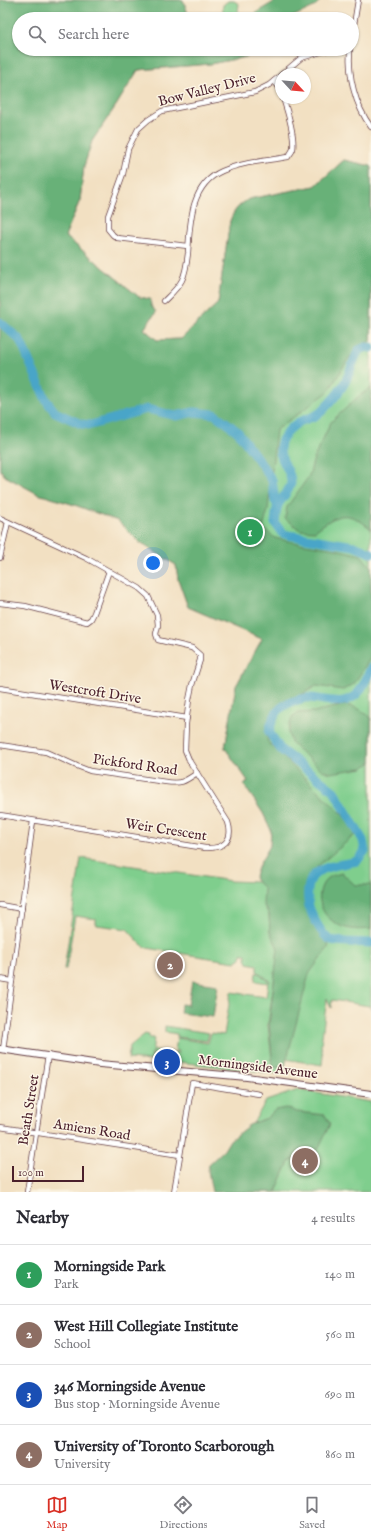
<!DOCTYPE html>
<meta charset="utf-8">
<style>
:root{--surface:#fff;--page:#f7f7f7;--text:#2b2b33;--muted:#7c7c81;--line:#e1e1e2;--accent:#d93025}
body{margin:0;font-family:"IM FELL English",serif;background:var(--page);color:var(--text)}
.compass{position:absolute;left:275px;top:68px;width:36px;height:36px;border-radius:50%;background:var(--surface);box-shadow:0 1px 3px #0004;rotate:116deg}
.scale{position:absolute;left:12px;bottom:10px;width:72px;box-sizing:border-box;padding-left:4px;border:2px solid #4a1f2b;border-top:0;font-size:11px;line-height:14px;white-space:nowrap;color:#4a1f2b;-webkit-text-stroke:3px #fcf5e5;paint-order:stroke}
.you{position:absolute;left:153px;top:563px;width:14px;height:14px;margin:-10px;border:3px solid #fff;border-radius:50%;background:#1a73e8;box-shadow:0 0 0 6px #1a73e833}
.badge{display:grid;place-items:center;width:26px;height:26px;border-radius:50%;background:var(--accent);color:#fff;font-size:13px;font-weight:700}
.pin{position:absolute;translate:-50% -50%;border:2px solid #fff;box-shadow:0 1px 4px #0006}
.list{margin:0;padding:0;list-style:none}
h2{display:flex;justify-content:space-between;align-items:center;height:52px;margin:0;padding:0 16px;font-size:17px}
h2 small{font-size:13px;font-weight:400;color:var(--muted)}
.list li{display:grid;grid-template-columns:26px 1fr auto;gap:12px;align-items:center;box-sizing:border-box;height:60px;padding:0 16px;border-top:1px solid var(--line)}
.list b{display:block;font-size:15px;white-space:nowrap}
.list p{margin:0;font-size:13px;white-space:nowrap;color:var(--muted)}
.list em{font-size:13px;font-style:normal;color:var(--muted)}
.icon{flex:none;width:22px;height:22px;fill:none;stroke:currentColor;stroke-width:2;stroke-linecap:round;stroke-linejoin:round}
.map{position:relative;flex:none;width:371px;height:1192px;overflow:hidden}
.search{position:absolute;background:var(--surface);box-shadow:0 1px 3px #0004;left:12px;right:12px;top:12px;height:44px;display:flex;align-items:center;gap:10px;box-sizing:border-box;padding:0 14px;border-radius:22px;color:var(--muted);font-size:15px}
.sheet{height:292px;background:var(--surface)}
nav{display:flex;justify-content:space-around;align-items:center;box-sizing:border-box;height:56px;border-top:1px solid var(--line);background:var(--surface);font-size:11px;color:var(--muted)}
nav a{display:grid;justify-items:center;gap:2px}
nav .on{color:var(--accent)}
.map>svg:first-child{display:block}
.green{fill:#7fce8d;stroke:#64765c}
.forest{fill:#67b178;stroke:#586852}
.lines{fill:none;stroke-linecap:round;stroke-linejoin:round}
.river{stroke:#4aa5c8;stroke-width:9}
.minor-casing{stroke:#633c42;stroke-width:6}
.secondary-casing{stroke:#633c42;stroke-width:8}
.minor{stroke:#fff;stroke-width:4.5}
.secondary{stroke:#fff;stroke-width:6}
.labels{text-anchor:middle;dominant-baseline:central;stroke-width:3;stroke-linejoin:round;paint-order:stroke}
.street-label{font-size:14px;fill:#4a1f2b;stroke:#fcf5e5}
</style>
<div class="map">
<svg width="371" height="1192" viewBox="0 0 371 1192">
<rect width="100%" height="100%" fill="#fcf5e5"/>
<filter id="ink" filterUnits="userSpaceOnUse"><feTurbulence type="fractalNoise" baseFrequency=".025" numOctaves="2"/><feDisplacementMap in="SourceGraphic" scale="8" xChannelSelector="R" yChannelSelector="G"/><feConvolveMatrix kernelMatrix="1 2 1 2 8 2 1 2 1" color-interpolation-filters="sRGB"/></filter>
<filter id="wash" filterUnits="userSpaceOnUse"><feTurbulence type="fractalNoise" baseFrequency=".012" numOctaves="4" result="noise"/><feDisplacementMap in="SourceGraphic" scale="16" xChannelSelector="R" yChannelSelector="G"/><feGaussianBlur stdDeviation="0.9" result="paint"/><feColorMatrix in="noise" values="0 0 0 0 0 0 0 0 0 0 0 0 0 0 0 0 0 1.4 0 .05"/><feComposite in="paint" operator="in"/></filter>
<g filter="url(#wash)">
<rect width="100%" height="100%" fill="#f2e0c2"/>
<g class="green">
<path d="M0 0H183L190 19H19V49H256L246 57 210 64 138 70 117 104 92 141 84 166 80 200 65 236 139 297 150 299 151 306 156 312 144 329 157 340 181 339 218 303 230 221C234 210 239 205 249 199L315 186 344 160 371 166V1009L369 1006 332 1000 331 1008 327 998 321 1045 323 1055 322 1065 278 1058 283 975 275 915 264 906 269 914 270 932 279 947 268 1025 273 1068 285 1066 280 1074 170 1061V1060L166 1059V1061H152L154 1050 178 1053V1051H175L177 1038 208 1043 211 1033 224 1035 231 992 266 997 268 983 255 981 256 973H259L270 982V981L257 971V965L248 963 246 959V954H242L241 958 235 962 147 948 141 944 127 929 97 925 96 923V919L75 916 66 969H64L81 858 231 881 257 882 259 865 270 846 271 830 263 813 244 785 248 781 225 748 236 686 262 639 188 607 178 579 176 565 139 542 118 521 75 505 38 494 5 476 0 469Z"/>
<path d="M228 1H234L239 4 238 11 241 14 237 19C228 17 221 15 223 5Z"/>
<path d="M165 1026 209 1033 207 1041 177 1037V1034L165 1032Z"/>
<path d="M145 1034 149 1035V1038H154L151 1061 128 1059 130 1046Z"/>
<path d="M298 1090 371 1102V1192H227L249 1130 266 1101Z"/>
</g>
<g class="forest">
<path d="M0 0H183L190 19H19V49H256L246 57 210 64 138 70 117 104 92 141 84 166 80 200 65 236 139 297 150 299 151 306 156 312 144 329 157 340 181 339 218 303 230 221C234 210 239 205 249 199L315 186 344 160 371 166V341L365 343 349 358 328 392 276 430 268 510 263 528 275 538 292 542 336 549 361 555 371 567V657L354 684 343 690 316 686 284 705 275 715 266 731 268 742 356 828V834L318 866 308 881 307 903 329 942 328 948 309 974 285 1066 273 1068 269 1024 278 948 270 932 269 914 263 904 264 888 254 879 259 865 270 846 271 830 263 813 244 785 248 781 225 748 236 686 262 639 188 607 178 579 176 565 139 542 118 521 75 505 38 494 5 476 0 469Z"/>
<path d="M277 0H321L314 7 288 19H253L257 12Z"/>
<path d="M371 388V529C347 509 338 513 315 531L300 530 285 518 287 507 309 476 314 458 331 422 359 396Z"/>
<path d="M344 705C355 706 363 710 371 718V762L363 768 330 773 322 770 292 744 288 733 292 717 298 713 314 712Z"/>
<path d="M342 873 355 885H371V929C363 930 351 930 343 927 337 925 327 918 324 912 317 901 318 884 330 877 333 875 338 874 342 873Z"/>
<path d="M192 981 218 985 213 1017 180 1013 181 1004 188 1005Z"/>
<path d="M286 1108 297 1112 325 1115 330 1124 313 1160 296 1159 289 1162 277 1189V1192H212L208 1171 209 1164 224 1150 230 1140 249 1125 267 1118 275 1110Z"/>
</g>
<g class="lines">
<g class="river">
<path d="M0 322 20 340 46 400 55 412 81 424 91 425 147 409 176 416 194 412 214 414 227 423 238 432 257 458 272 480 275 501 278 505"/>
<path d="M371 348 366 347 359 350C354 359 351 369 347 378 342 390 330 403 321 412 314 418 306 418 299 422 292 426 286 433 282 440 274 458 292 468 291 483 289 492 282 497 278 505 276 510 276 517 275 523L282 533 288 535 354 546 371 553"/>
<path d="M371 668C367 676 364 687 358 693 343 708 327 699 310 698 306 697 302 699 298 700 280 704 273 714 269 732L281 750 334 791 363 840 365 851 357 861C343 865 326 864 314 875 308 881 307 893 308 901 309 911 322 937 331 940 341 943 360 942 371 943"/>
</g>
</g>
</g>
<g filter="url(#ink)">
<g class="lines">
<g class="minor-casing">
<g id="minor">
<path d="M352 37 358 0"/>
<path d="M350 49C348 77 355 105 371 127"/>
<path d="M282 74 301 58 331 49"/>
<path d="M274 81 279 87 281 92"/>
<path d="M188 246 117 238 113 235 108 229V216L123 174 128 149 138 129 148 120 162 111 255 92 269 85 281 75"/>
<path d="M164 301C170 295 178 288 182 280 186 272 187 262 188 253 190 223 190 185 222 171 242 162 266 161 288 157 290 154 292 152 293 149 295 136 287 110 283 98"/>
<path d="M0 518 86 558 139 588 148 596 157 615 158 625 156 634 158 640 192 648 200 655V660L192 685 189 700 186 724 185 750 190 762 228 822C234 841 223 849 205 848L0 815"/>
<path d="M0 558 8 522"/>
<path d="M0 603 25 606 87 622 91 619 94 613 109 571"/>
<path d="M0 688 187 718"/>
<path d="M0 745 46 752 77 766 90 771 166 782C181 784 184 782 197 773"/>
<path d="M0 905 22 909"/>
<path d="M0 979 12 981"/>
<path d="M3 1050 33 821"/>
<path d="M0 1127 180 1155"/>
<path d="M27 1192 48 1055"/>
<path d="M174 1192 192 1083 259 1094"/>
</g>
</g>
<g class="secondary-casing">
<path id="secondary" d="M0 1049 100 1064 247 1077 371 1094"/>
</g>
<use href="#minor" class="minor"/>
<use href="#secondary" class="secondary"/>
</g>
</g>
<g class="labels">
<g class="street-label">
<text transform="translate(207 90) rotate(-14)">Bow Valley Drive</text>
<text transform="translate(95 692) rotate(9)">Westcroft Drive</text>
<text transform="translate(135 765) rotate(8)">Pickford Road</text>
<text transform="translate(166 830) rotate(9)">Weir Crescent</text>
<text transform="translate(258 1067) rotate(7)">Morningside Avenue</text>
<text transform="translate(29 1110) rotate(-81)">Beath Street</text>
<text transform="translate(92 1130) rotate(9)">Amiens Road</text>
</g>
</g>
</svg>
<svg class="compass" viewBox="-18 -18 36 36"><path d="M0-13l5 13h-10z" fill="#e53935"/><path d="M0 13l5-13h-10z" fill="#7c7c81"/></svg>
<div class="scale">100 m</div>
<div class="you"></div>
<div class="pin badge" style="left:250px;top:532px;background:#2e9e5b">1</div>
<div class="pin badge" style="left:170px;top:965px;background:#8d6e63">2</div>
<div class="pin badge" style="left:167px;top:1062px;background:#1a4fb4">3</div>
<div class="pin badge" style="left:305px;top:1161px;background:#8d6e63">4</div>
<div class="search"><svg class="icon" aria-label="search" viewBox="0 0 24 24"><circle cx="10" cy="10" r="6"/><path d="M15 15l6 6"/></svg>Search here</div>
</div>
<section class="sheet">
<h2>Nearby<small>4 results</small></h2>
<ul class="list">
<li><span class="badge" style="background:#2e9e5b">1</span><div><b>Morningside Park</b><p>Park</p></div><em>140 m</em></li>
<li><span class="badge" style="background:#8d6e63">2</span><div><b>West Hill Collegiate Institute</b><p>School</p></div><em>560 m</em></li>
<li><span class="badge" style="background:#1a4fb4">3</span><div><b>346 Morningside Avenue</b><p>Bus stop · Morningside Avenue</p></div><em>690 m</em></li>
<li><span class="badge" style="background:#8d6e63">4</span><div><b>University of Toronto Scarborough</b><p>University</p></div><em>860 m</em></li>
</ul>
</section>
<nav>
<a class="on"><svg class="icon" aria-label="map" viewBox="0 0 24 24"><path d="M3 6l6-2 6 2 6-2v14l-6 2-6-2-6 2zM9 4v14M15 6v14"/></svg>Map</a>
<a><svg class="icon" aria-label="directions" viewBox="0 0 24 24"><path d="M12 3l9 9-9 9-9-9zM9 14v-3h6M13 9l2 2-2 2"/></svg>Directions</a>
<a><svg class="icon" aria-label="saved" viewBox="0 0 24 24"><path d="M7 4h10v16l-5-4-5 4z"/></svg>Saved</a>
</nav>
